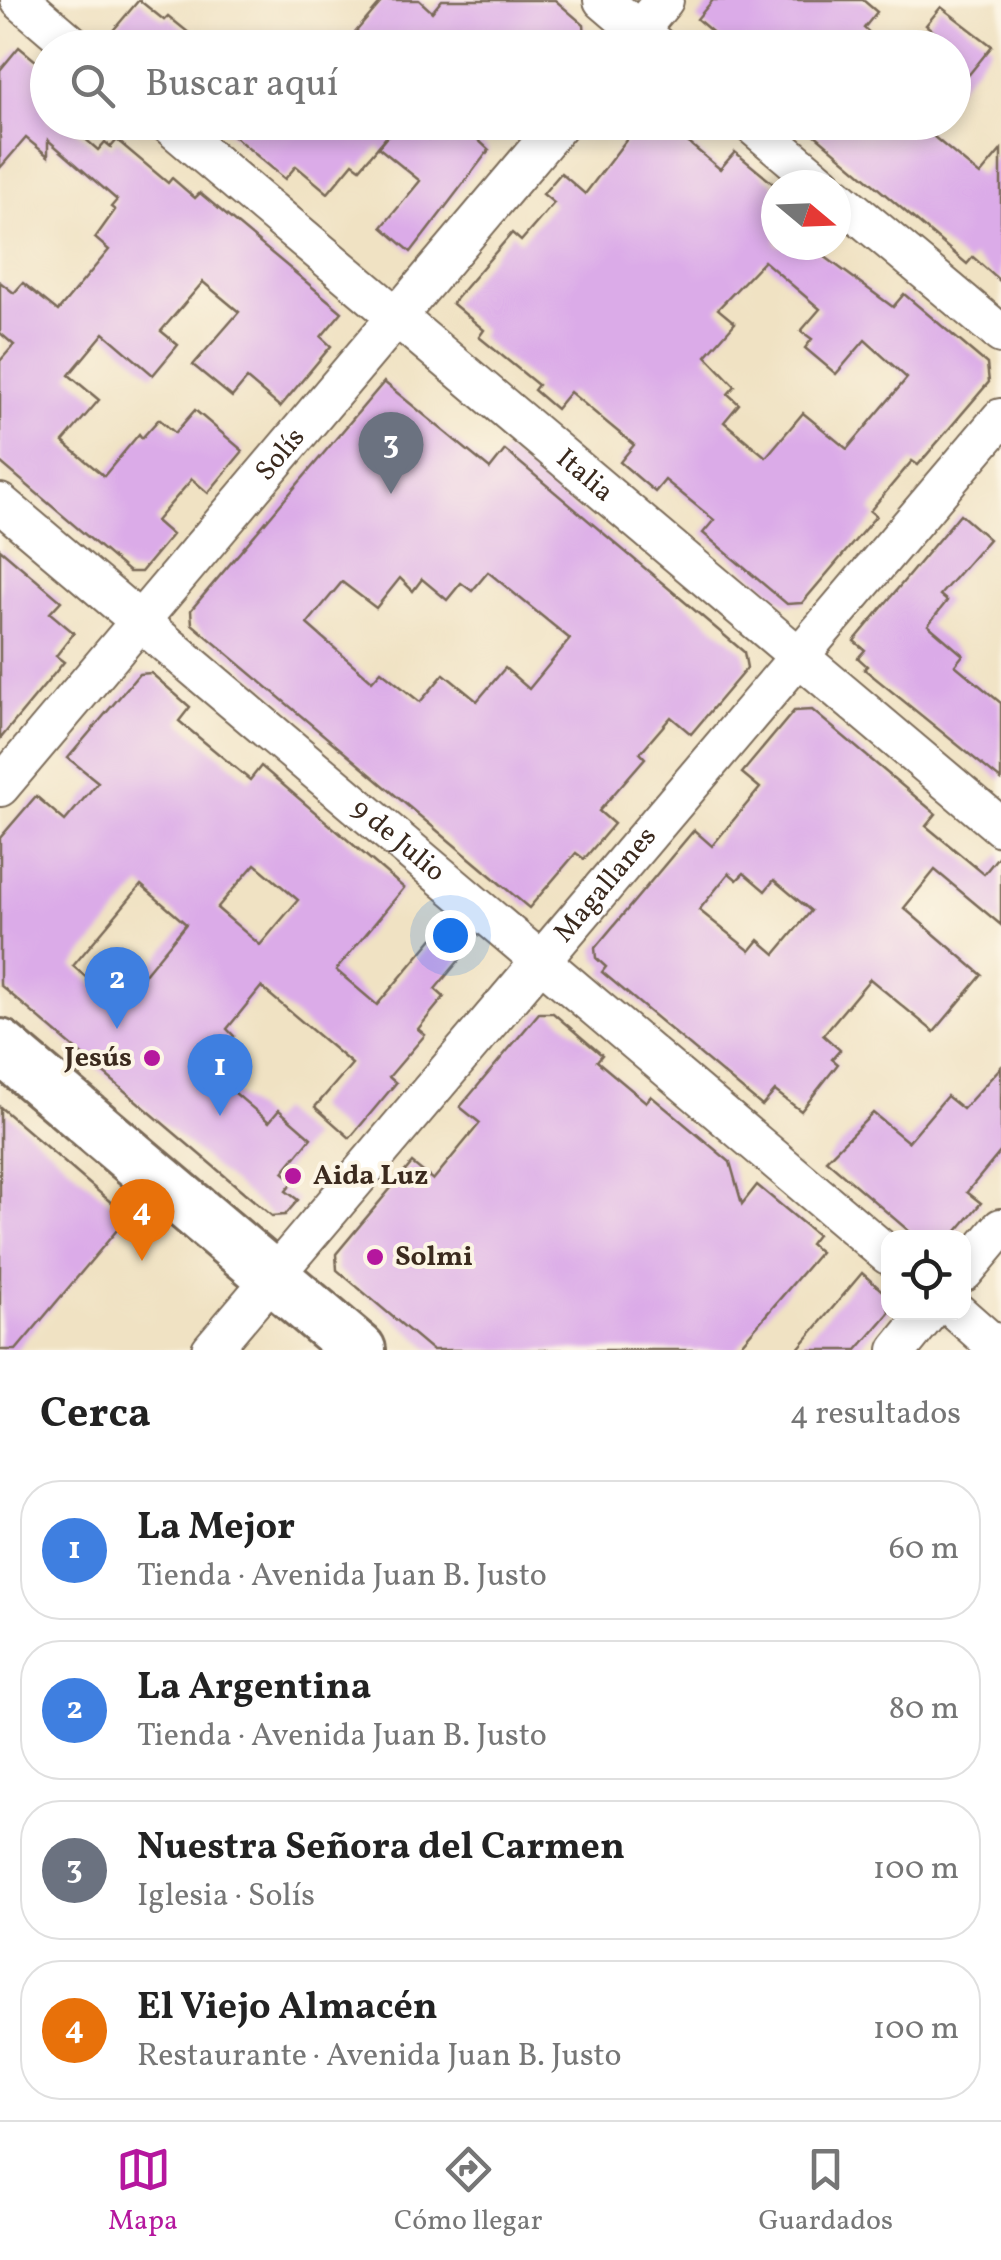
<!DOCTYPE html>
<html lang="es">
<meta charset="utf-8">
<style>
:root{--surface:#fff;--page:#f6f6f6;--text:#222;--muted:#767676;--line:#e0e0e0;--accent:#b5179e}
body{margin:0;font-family:Vollkorn,serif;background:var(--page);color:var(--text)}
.controls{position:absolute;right:30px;bottom:30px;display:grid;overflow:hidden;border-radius:20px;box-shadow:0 5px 15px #0003}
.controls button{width:90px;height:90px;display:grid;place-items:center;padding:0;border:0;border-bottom:2px solid var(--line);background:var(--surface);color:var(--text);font:50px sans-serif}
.compass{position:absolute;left:761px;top:170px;width:90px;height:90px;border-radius:50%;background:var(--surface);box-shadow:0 5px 15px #0003;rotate:109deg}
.you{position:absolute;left:450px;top:935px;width:35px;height:35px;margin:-25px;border:8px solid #fff;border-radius:50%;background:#1a73e8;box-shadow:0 0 0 15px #1a73e833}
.badge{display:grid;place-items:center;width:65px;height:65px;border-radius:50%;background:var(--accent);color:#fff;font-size:32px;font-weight:700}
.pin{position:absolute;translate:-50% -82px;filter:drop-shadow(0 2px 5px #0008)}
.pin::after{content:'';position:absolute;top:52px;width:35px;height:30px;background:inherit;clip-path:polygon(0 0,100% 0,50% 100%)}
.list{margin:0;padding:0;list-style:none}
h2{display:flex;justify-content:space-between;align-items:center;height:130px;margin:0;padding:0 40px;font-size:42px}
h2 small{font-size:32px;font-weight:400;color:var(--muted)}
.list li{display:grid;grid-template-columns:65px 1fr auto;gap:30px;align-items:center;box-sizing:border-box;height:140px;margin:0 20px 20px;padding:0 20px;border:2px solid var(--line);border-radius:40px}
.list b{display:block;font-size:38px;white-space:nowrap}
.list p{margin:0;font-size:32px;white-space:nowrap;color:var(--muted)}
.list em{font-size:32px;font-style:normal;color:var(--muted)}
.icon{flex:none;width:55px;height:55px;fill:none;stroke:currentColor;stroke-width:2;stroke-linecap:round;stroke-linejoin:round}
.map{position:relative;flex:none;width:1001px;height:1350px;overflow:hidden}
.search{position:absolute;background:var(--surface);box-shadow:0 5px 15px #0003;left:30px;right:30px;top:30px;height:110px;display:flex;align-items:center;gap:25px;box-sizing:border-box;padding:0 35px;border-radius:55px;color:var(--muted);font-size:38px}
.sheet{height:770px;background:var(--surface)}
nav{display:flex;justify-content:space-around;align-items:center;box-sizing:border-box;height:140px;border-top:2px solid var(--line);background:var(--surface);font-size:28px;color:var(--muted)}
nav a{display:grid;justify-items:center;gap:5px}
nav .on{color:var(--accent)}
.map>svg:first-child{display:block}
.building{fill:#dbabe8;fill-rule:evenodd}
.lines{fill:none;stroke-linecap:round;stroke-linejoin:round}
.minor-casing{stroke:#7a6a58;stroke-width:42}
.secondary-casing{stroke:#7a6a58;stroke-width:58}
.minor{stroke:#fff;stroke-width:38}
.secondary{stroke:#fff;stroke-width:52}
.poi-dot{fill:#b5179e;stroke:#fcf5e5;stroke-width:4}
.labels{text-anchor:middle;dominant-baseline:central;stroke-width:8;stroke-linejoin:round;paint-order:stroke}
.street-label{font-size:28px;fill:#3b2a1e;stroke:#fcf5e5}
.poi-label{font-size:28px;font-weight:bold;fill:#3b2a1e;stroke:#fcf5e5;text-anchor:start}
</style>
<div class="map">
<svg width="1001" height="1350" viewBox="0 0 1001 1350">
<rect width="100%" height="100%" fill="#fcf5e5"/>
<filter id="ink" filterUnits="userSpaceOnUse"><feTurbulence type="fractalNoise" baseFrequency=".01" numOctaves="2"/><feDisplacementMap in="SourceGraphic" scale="20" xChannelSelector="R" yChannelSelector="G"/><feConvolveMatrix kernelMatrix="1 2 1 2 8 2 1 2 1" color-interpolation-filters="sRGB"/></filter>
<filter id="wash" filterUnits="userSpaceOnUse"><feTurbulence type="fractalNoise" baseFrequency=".0048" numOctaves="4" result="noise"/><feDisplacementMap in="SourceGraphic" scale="40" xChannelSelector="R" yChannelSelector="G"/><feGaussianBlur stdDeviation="2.25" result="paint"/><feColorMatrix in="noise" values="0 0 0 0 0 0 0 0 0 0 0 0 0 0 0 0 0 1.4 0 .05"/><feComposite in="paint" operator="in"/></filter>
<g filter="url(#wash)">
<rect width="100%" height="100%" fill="#f0e2c3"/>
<g id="blocks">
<g class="building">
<path d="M139 0 164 20 168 16 189 33 186 38 197 48H127L110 34Z"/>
<path d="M383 0H419L432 12 442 0H555L584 25 586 48H368L353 35Z"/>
<path d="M713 0H863L877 12 864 28 887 48H731L697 19Z"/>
<path d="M941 7 992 46 954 93V48L926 25Z"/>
<path d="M19 47 48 71V122H66L98 150 105 142 111 147 117 140 168 183 172 178 195 198 200 193 342 312 321 337 331 346 280 407 247 379 232 397 193 365 239 312 203 282 161 331 178 345 153 375 104 333 69 375 99 400 63 442 104 476 139 434 142 438 159 419 175 433 195 410 243 451 208 493 192 479 156 521 172 535 141 572H129L0 462V361L14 345 0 333V282L14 293 23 283 58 311 109 250 95 238 115 210 111 207 117 200 48 140V156L26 138 0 168V70Z"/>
<path d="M217 122H376L390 133 360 168 353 163 328 193 296 166 285 179Z"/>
<path d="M399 122H411L430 139 443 122H489L476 138 489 150 411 252 382 227 420 181 378 147Z"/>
<path d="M640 122H688L678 134 720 169 735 152 776 186V245H809L893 307 904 294 987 364 989 382 918 465 912 461 870 511 876 516 802 603 787 604 703 533 714 520 665 480 655 492 620 462 634 445 570 392 556 409 534 390 538 385 479 337 484 330 452 303 512 233 521 241 554 203 543 194 561 173 585 194ZM764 261 820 309 801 331 812 339 805 348 836 374 865 340 907 378 847 449 803 413 766 457 724 422 739 404 728 394 735 386 706 356 735 323 718 309Z"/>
<path d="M800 122H916L980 175 1001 150V282L973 257 967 264Z"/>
<path d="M384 382 490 469 505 450 744 652 747 668 691 734 671 717 640 753 645 758 599 811 614 824 584 859 576 853 529 908 192 624 191 610ZM488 572 570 639 529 689 505 668 477 701 444 674 420 702 381 671 372 681 307 624 342 582 376 608 400 578 413 591 422 579 447 600 461 583 472 591Z"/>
<path d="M960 514 989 539 940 595 947 601 928 625 963 655 955 665 1001 703V780L864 669 867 666 858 658 865 650 854 641Z"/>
<path d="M0 549 61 601 50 613 74 633 56 656 64 662 0 739Z"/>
<path d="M151 673 190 707 179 721 250 780 261 766 404 888 336 970 377 1005 446 923 472 945 435 989 444 997 418 1029 425 1035 389 1077 396 1083 350 1138 315 1107 352 1064 261 987 227 1029 234 1036 207 1069 269 1122 279 1110 311 1138 283 1172 294 1181 286 1191 298 1200 285 1215 272 1216 0 985V838L36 796 65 821 98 782 68 758 139 674ZM255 864 298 900 260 945 217 908ZM141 885 186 924 130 992 120 984 109 997 73 966Z"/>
<path d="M812 710 936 814 926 826 984 874 1001 853V925L935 870 904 908 982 975 934 1032 870 979 823 1035 840 1050 832 1059 838 1064 801 1111 775 1091 762 1106 602 972 606 967 596 958 595 948 694 830 712 846 760 788 742 773 794 711ZM729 873 737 880 744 873 765 891 774 880 811 911 775 954 759 940 750 951 699 910Z"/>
<path d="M539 1013H553L602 1055 597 1061 646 1102 651 1096 730 1162 742 1204 757 1185 817 1235 810 1244 820 1252 736 1350H432L337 1270 336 1254 412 1163 433 1180 480 1123 460 1107Z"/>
<path d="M1001 1067V1151L967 1192 981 1203 951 1238H917L826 1160 873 1113 908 1142 947 1096 963 1109Z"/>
<path d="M0 1107 128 1217 16 1350H0Z"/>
<path d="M862 1273 887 1295 889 1313 857 1350H797Z"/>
</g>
</g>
</g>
<g filter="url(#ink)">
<use href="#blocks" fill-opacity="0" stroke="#7a6a58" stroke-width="2.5"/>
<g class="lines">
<g class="minor-casing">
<g id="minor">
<path d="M20 0 76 48"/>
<path d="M603 0 659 48"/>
<path d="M624 48 664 0"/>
<path id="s1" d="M166 122 1001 827"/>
<path d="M749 122 823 185"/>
<path d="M836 196 1001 334"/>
<path id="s2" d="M0 503 888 1255"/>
<path id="s3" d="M0 787 561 122"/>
<path d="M964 1272 1001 1228"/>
<path d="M957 1312 1000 1350"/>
<path id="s4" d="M211 1350 1001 418"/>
<path d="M898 1350 929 1312"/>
</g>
</g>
<g class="secondary-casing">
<path id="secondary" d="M0 1046 359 1350"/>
</g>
<use href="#minor" class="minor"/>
<use href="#secondary" class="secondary"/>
</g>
</g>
<g class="poi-dot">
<circle cx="152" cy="1058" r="10"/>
<circle cx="293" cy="1176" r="10"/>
<circle cx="375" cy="1257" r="10"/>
</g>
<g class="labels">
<g class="street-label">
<text stroke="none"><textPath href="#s3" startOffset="435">Solís</textPath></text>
<text stroke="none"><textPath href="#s1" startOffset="548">Italia</textPath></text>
<text stroke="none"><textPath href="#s2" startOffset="522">9 de Julio</textPath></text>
<text stroke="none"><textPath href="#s4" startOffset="610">Magallanes</textPath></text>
</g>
<g class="poi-label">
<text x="132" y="1058" text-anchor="end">Jesús</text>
<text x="313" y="1176">Aida Luz</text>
<text x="395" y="1257">Solmi</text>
</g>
</g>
</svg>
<div class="controls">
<button><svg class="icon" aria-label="locate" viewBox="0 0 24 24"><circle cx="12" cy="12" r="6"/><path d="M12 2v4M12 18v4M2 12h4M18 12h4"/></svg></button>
</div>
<svg class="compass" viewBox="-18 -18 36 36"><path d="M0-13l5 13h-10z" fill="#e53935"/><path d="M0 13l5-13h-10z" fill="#767676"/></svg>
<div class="you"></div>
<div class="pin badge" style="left:220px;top:1116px;background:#3f7fe0">1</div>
<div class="pin badge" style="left:117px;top:1029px;background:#3f7fe0">2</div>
<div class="pin badge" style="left:391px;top:494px;background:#6b7280">3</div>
<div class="pin badge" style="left:142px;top:1261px;background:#e8710a">4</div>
<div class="search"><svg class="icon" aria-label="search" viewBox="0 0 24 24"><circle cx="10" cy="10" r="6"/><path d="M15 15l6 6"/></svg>Buscar aquí</div>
</div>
<section class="sheet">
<h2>Cerca<small>4 resultados</small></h2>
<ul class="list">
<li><span class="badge" style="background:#3f7fe0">1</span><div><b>La Mejor</b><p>Tienda · Avenida Juan B. Justo</p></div><em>60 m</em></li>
<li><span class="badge" style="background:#3f7fe0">2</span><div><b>La Argentina</b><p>Tienda · Avenida Juan B. Justo</p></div><em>80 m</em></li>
<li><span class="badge" style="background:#6b7280">3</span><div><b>Nuestra Señora del Carmen</b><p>Iglesia · Solís</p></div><em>100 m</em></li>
<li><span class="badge" style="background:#e8710a">4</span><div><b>El Viejo Almacén</b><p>Restaurante · Avenida Juan B. Justo</p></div><em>100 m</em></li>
</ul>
</section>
<nav>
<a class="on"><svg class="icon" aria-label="map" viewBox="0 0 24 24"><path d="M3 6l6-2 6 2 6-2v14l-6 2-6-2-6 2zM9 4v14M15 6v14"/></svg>Mapa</a>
<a><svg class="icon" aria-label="directions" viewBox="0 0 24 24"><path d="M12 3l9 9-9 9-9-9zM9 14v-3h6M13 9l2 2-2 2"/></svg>Cómo llegar</a>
<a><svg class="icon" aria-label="saved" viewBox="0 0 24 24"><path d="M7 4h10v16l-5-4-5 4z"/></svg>Guardados</a>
</nav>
